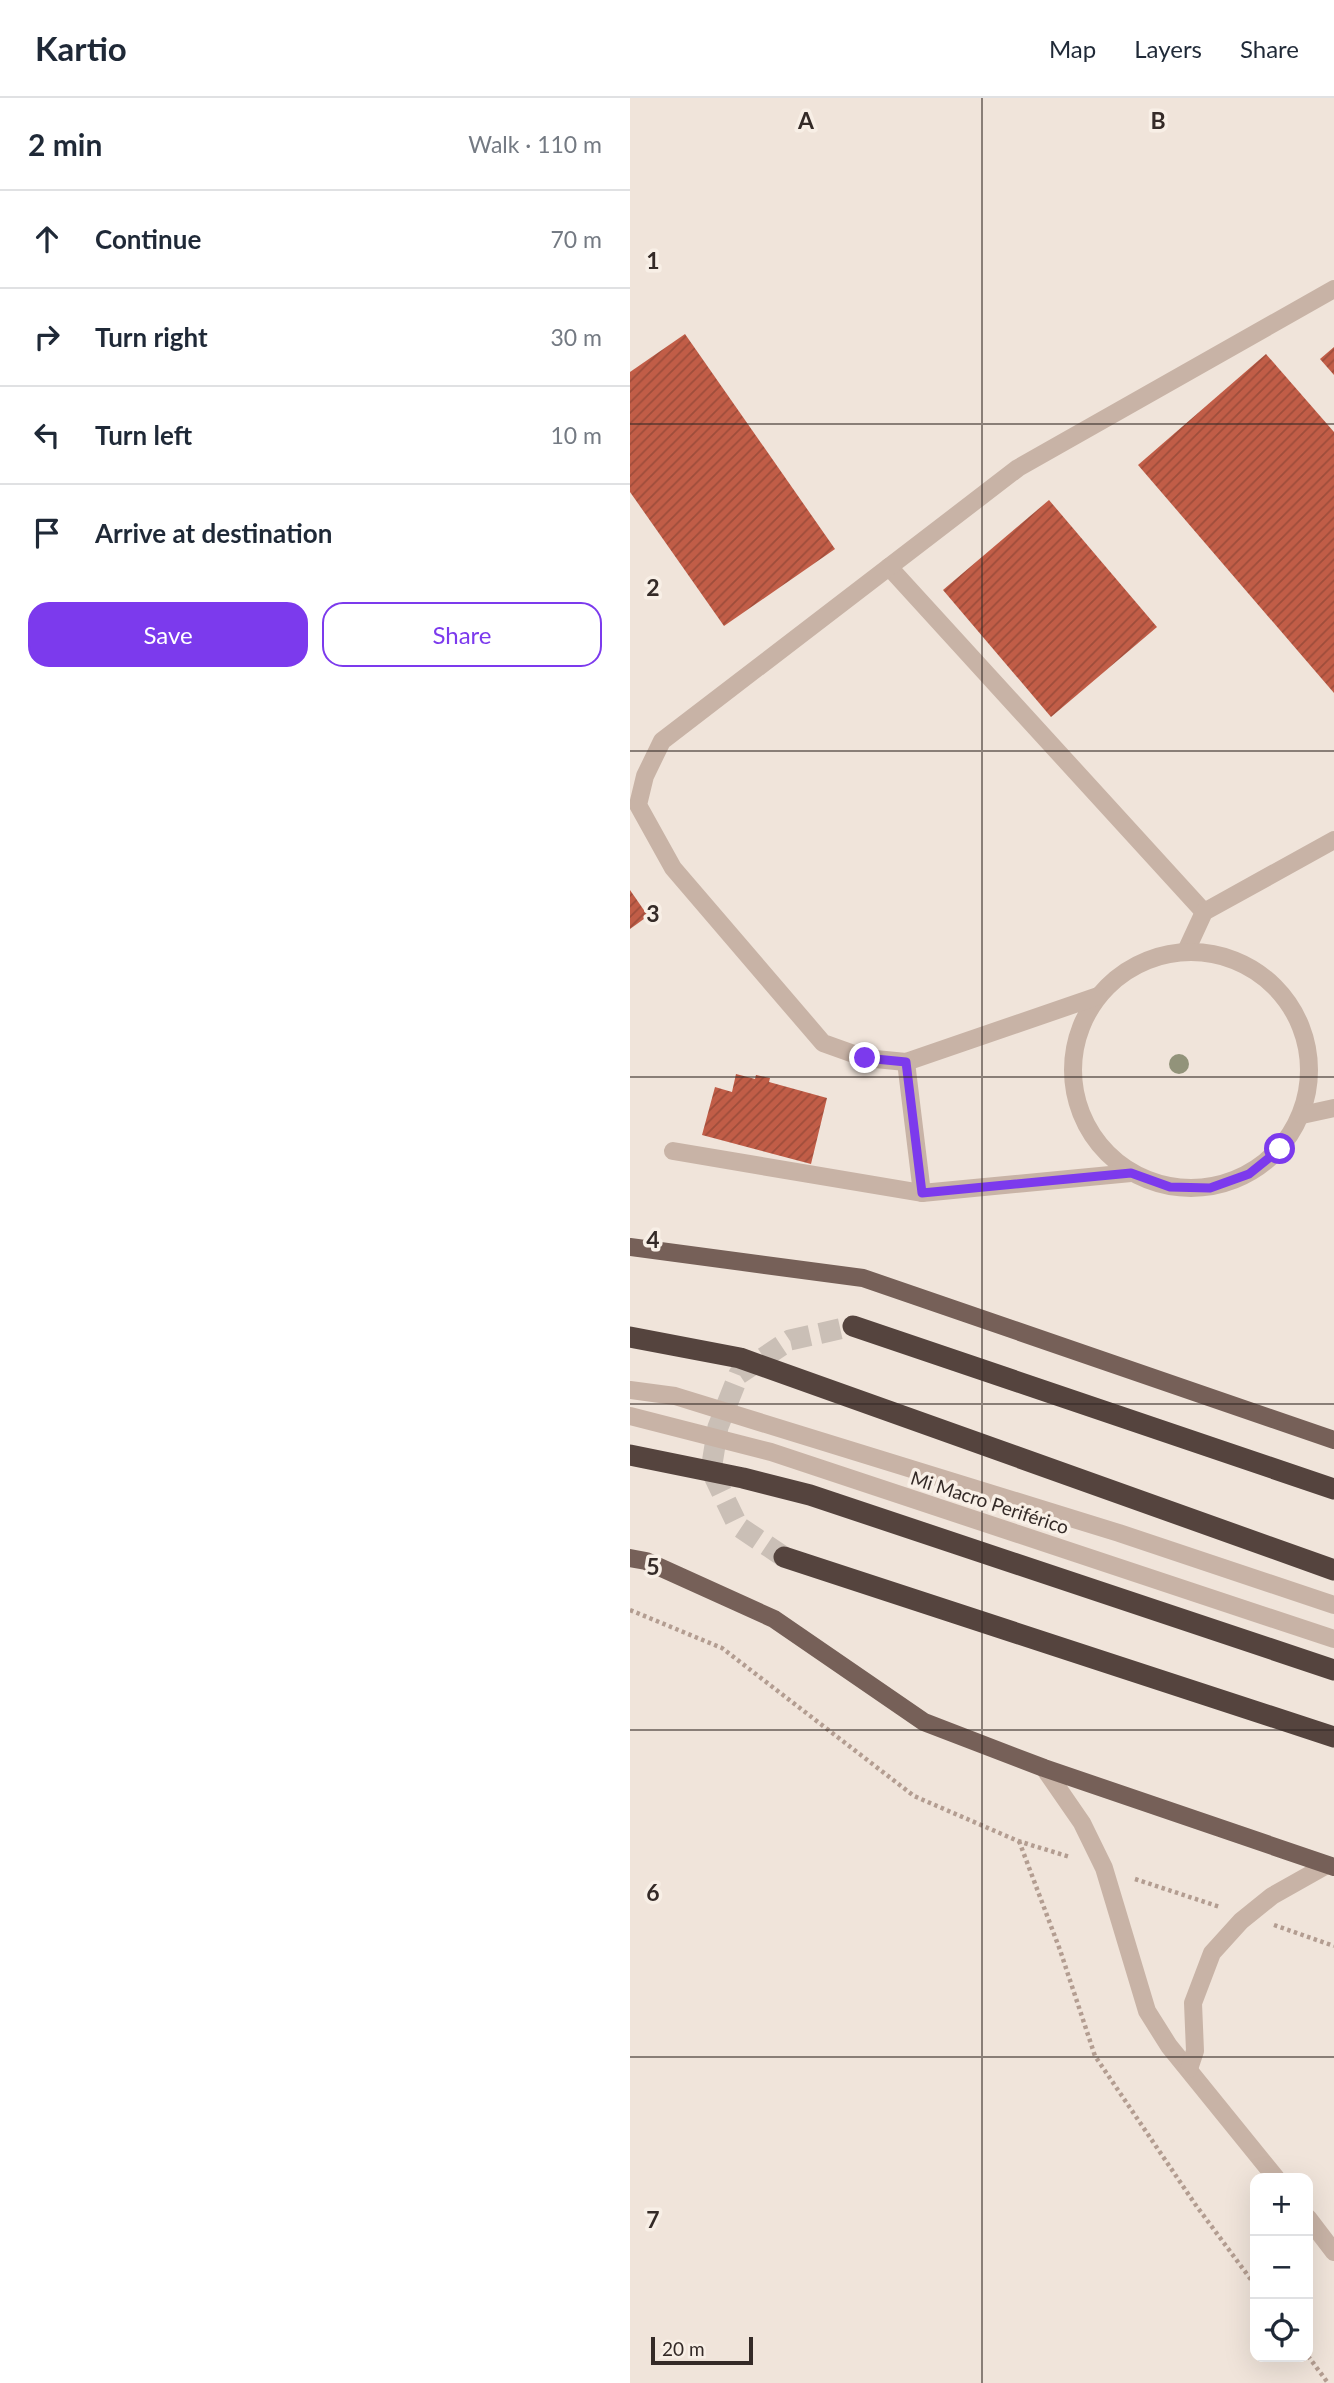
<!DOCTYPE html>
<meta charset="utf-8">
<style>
:root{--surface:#fff;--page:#f2f2f3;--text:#1f2937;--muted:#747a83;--line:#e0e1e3;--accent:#7c3aed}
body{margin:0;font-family:Lato,sans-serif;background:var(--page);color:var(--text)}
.controls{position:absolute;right:21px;bottom:21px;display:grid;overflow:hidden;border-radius:14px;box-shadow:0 7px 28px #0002}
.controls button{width:63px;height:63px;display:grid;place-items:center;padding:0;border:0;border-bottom:2px solid var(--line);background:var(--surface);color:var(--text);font:35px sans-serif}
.scale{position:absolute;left:21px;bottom:18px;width:102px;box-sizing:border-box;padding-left:7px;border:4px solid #342a27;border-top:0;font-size:19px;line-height:24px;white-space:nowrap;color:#342a27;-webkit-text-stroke:5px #f8efe6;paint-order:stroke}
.stop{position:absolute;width:21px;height:21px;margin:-16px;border:5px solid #7c3aed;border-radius:50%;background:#fff}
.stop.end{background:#7c3aed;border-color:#fff;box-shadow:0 2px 7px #0008}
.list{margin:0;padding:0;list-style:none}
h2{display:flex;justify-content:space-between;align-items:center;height:91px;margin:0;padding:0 28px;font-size:30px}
h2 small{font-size:23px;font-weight:400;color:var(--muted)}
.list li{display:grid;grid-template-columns:46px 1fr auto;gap:21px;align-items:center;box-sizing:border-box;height:98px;padding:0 28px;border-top:2px solid var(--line)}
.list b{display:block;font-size:26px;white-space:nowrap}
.list em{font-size:23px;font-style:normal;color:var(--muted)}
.actions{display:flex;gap:14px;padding:21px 28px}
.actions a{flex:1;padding:16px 0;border:2px solid var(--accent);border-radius:21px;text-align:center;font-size:24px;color:var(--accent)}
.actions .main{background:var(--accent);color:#fff}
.icon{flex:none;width:38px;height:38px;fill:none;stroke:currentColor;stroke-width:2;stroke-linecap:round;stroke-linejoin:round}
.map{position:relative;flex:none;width:704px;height:2285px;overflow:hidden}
header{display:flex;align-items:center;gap:42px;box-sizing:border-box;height:98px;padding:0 35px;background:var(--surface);border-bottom:2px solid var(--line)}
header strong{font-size:33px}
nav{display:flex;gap:38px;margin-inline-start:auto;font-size:24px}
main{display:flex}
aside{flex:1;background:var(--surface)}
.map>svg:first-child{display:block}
.building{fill:url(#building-hatch)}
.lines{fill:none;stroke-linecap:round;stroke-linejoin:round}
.highway-tunnel{stroke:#cabfb6;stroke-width:21;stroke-dasharray:21 10;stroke-linecap:butt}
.path{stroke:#b39d91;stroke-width:4.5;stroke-dasharray:3.5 3.5;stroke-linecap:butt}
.minor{stroke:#c8b3a6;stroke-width:18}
.major{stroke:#766058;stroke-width:18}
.highway{stroke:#55443e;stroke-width:21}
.tree{fill:#92937a}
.route{stroke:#7c3aed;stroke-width:9}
.grid{fill:none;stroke:#342a27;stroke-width:2;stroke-opacity:0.55}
.labels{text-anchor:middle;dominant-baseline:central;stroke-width:7;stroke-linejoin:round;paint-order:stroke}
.street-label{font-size:19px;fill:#342a27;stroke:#f8efe6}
.grid-label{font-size:23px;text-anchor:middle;font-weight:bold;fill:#342a27;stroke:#f8efe6;stroke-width:7;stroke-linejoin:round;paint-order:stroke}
</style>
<header>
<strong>Kartio</strong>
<nav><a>Map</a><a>Layers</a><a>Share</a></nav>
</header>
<main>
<aside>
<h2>2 min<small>Walk · 110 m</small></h2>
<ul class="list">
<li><svg class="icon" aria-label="ahead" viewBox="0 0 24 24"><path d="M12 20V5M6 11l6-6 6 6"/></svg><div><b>Continue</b></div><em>70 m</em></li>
<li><svg class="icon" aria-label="right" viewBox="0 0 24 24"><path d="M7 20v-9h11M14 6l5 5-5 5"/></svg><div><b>Turn right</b></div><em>30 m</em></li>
<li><svg class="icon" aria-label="left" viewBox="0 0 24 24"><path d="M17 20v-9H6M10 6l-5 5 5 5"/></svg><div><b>Turn left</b></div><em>10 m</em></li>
<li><svg class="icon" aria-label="arrive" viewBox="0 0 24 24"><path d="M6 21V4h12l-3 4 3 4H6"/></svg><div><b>Arrive at destination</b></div></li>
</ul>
<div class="actions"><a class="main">Save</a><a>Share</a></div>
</aside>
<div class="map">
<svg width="704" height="2285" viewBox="0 0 704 2285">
<defs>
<pattern id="building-hatch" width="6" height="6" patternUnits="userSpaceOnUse" patternTransform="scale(1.75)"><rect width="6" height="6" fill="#c15d47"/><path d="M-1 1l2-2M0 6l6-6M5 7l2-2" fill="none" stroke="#9e4d3b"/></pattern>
</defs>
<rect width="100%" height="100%" fill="#f0e4da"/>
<g class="building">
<path d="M55 236 205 451 94 528 0 394V274Z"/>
<path d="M704 249V277L690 261Z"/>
<path d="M636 256 704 334V595L508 367Z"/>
<path d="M419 402 527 529 421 619 313 492Z"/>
<path d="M0 792 18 818 0 831Z"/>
<path d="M106 976 125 981 126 977 140 980 139 984 197 1000 181 1066 72 1037 85 989 102 994Z"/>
</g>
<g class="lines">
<path class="highway-tunnel" d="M154 1459 108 1428 81 1372 88 1329 109 1276 160 1242 223 1228"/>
<g class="path">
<path d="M0 1512 92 1550 284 1698 388 1743 440 1759"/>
<path d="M389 1743 430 1852 465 1958 565 2106 625 2187"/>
<path d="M505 1781 590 1809"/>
<path d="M644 1827 704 1848"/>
<path d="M678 2258 698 2285"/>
</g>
<g class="minor">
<path d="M259 469 574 814"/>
<path d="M556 853 574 814 704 742"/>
<circle cx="561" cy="972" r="118"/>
<path d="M468 898 276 964 235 960 193 945 43 770 8 707 15 678 32 643 388 370 704 191"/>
<path d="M276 964 292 1095"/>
<path d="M672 1017 704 1010"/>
<path d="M43 1053 292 1095 501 1075"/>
<path d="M0 1292 45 1298 489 1435 704 1507"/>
<path d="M0 1318 141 1354 704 1541"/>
<path d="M414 1670 452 1725 474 1770 517 1913 539 1948 646 2080"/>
<path d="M559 1971 565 1953 563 1905 582 1855 611 1823 642 1798 697 1767"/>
<path d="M678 2120 704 2154"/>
</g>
<g class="major">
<path d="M0 1149 233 1180 704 1342"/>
<path d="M0 1460 16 1463 144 1521 294 1624 414 1670 704 1769"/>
</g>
<g class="highway">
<path d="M223 1228 704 1391"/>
<path d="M0 1239 110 1260 704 1472"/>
<path d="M0 1357 113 1380 180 1397 704 1572"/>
<path d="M154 1459 704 1639"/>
</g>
</g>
<circle class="tree" cx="549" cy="966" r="10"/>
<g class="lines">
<path class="route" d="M235 960 276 964 292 1095 501 1075 540 1089 580 1090 619 1076 650 1051"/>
</g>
<path class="grid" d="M352 0V2285M0 326H704M0 653H704M0 979H704M0 1306H704M0 1632H704M0 1959H704"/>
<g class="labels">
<g class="street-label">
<text transform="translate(360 1404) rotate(18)">Mi Macro Periférico</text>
</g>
</g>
<g class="grid-label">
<text x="176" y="31">A</text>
<text x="528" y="31">B</text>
<text x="23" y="171">1</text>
<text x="23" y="498">2</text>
<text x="23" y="824">3</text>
<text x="23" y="1150">4</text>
<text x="23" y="1477">5</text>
<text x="23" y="1803">6</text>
<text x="23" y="2130">7</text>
</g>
</svg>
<div class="controls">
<button>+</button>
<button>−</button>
<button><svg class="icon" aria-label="locate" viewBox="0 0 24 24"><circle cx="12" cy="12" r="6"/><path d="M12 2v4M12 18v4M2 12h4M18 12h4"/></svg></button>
</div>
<div class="scale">20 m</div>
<div class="stop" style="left:650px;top:1051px"></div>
<div class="stop end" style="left:235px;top:960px"></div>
</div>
</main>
